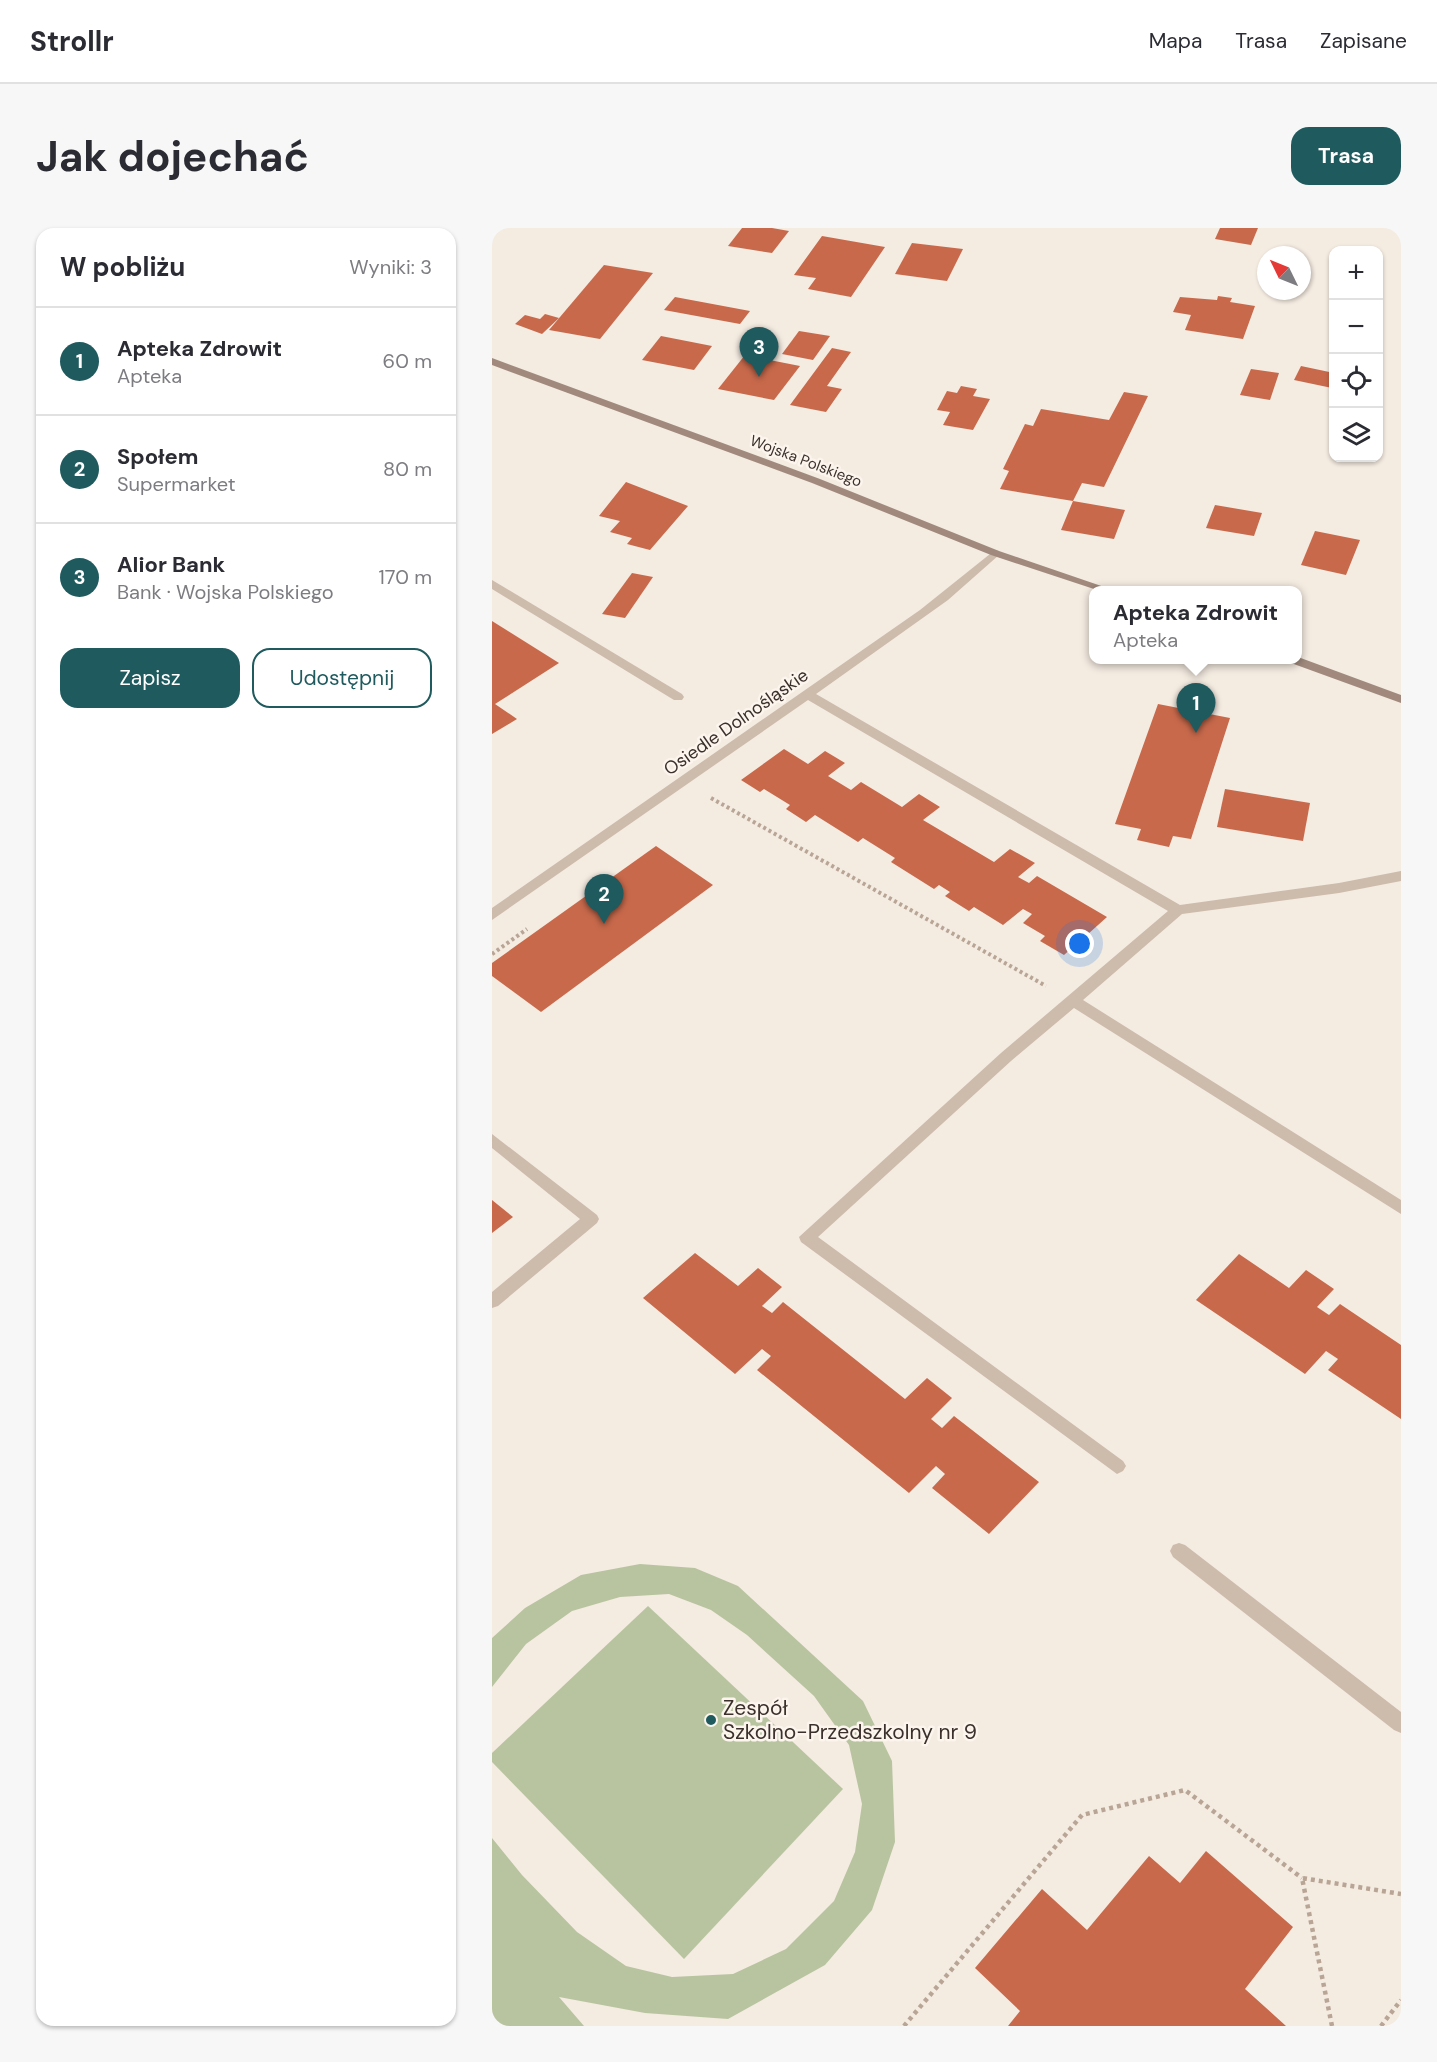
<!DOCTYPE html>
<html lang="pl">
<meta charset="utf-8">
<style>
:root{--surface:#fff;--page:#f7f7f7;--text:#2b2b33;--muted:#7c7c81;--line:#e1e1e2;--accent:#1f5a5e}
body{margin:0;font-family:"DM Sans",sans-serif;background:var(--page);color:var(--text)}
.controls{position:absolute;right:18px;top:18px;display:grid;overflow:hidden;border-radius:12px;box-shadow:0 2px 4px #0004}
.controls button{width:54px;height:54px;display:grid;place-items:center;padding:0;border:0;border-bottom:2px solid var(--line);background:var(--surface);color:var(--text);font:30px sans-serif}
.compass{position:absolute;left:765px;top:18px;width:54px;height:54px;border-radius:50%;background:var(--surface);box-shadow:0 2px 4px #0004;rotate:313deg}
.you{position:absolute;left:588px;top:716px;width:21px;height:21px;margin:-15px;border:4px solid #fff;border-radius:50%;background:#1a73e8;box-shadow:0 0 0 9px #1a73e833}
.badge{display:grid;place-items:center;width:39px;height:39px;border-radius:50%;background:var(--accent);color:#fff;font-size:20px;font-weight:700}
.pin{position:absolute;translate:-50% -50px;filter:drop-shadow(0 2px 3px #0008)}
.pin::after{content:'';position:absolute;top:32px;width:21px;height:18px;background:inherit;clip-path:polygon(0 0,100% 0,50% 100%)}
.popup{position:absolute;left:597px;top:358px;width:213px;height:78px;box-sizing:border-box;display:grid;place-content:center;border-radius:12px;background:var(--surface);filter:drop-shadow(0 2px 4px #0005);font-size:20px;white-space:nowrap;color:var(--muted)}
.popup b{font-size:22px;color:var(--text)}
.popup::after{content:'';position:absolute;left:50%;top:100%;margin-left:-12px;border:12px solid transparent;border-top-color:var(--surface)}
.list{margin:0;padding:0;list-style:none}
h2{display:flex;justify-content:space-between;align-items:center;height:78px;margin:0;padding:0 24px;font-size:26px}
h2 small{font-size:20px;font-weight:400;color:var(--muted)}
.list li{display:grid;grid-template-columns:39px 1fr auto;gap:18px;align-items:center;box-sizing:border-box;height:108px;padding:0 24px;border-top:2px solid var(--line)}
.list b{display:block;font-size:22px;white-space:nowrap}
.list p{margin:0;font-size:20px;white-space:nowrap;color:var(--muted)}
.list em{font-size:20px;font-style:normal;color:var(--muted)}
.actions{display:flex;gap:12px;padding:18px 24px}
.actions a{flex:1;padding:14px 0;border:2px solid var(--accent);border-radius:18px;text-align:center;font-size:21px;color:var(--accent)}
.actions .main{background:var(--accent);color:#fff}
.icon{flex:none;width:33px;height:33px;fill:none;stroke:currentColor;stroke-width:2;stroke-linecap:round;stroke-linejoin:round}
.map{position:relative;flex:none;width:909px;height:1798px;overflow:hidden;border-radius:18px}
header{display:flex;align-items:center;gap:36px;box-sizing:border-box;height:84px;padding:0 30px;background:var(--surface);border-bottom:2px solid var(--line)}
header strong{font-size:28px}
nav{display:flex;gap:33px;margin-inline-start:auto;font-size:21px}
.intro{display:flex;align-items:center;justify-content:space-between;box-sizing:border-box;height:144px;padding:0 36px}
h1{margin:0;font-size:42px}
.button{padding:15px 27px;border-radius:18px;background:var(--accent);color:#fff;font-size:21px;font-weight:700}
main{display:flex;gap:36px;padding:0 36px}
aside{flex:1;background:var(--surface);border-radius:18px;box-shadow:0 2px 4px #0004}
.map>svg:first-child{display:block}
.green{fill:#b8c4a0}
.building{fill:#c8694b}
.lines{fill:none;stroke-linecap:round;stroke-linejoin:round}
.path-far1{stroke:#b9a596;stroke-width:4;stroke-dasharray:3 3;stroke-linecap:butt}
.path{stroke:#b9a596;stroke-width:4.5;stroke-dasharray:4 4;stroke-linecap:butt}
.lane{fill:#cdbbac;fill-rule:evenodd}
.street{fill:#cdbbac;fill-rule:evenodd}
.secondary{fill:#a18a7d;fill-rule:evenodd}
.poi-dot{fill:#1f5a5e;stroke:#fbf5ee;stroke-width:2}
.labels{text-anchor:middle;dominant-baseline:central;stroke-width:5;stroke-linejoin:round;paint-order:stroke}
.far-street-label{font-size:15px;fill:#3b302b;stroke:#fbf5ee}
.street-label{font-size:18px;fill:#3b302b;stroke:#fbf5ee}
.near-poi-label{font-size:21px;fill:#3b302b;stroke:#fbf5ee;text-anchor:start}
</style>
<header>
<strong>Strollr</strong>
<nav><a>Mapa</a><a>Trasa</a><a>Zapisane</a></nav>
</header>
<div class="intro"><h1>Jak dojechać</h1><a class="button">Trasa</a></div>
<main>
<aside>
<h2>W pobliżu<small>Wyniki: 3</small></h2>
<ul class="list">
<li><span class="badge">1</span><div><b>Apteka Zdrowit</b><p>Apteka</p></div><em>60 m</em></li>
<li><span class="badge">2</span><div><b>Społem</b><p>Supermarket</p></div><em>80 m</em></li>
<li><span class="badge">3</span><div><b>Alior Bank</b><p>Bank · Wojska Polskiego</p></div><em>170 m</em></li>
</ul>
<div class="actions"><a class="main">Zapisz</a><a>Udostępnij</a></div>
</aside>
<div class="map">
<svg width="909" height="1798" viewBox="0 0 909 1798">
<rect width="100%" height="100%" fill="#f4ebe1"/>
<g class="green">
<path d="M148 1336 203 1340 246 1358 371 1473 400 1533 403 1614 380 1682 333 1737 236 1791 153 1785 67 1769 92 1798H5L0 1792V1610L30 1647 85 1704 134 1738 180 1749 241 1746 294 1721 342 1673 363 1624 370 1576 357 1517 322 1468 255 1407 219 1382 177 1366 128 1369 80 1383 34 1416 0 1459V1410L33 1380 89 1347Z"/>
<path d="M156 1378 351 1561 192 1731 0 1534V1525Z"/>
</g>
<g class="building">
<path d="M250 0H280L297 3 280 25 236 18Z"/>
<path d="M728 0H766L759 17 723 11Z"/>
<path d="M330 8 393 19 359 69 316 61 324 50 302 47Z"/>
<path d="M420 15 471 21 455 53 403 46Z"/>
<path d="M112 37 161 45 108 111 57 102Z"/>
<path d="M726 68 740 70 738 74 763 78 751 111 693 102 699 87 681 84 688 69 725 72Z"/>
<path d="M183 69 258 83 248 96 172 82Z"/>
<path d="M53 86 67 90 50 106 23 96 33 87 48 91Z"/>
<path d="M307 103 338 108 321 132 290 126Z"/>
<path d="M169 108 220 118 202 142 150 132Z"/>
<path d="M340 120 359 124 335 158 350 161 334 184 298 177Z"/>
<path d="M253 127 308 138 282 172 226 161Z"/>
<path d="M809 138 842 145 840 160 802 152Z"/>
<path d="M759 141 787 145 778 172 748 167Z"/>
<path d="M469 158 485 161 481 168 498 171 481 202 451 197 458 184 445 182 455 163 465 165Z"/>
<path d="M632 164 656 168 612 259 590 255 581 273 633 282 622 311 569 302 581 273 508 261 517 243 511 241 533 196 541 198 549 181 617 192Z"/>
<path d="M134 254 196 278 158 322 135 316 140 310 118 304 128 293 107 288Z"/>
<path d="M723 277 770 285 762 308 714 300Z"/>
<path d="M823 303 868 312 854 347 809 337Z"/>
<path d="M140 345 161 349 133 390 110 386Z"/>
<path d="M0 393 67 435 3 476 25 491 0 506Z"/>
<path d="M666 476 738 490 699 611 681 608 677 619 645 612 649 601 623 596Z"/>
<path d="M292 521 316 536 333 523 353 535 336 548 359 562 369 554 410 579 427 566 448 579 431 592 502 634 518 621 543 635 526 649 537 655 545 648 615 689 586 715 592 719 587 723 581 719 572 727 548 713 553 708 531 695 540 686 531 681 511 697 482 679 477 683 453 668 458 664 447 657 442 661 399 634 403 630 371 610 366 614 323 587 314 594 294 581 298 577 272 561 268 564 249 552Z"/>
<path d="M733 561 818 575 811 613 725 599Z"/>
<path d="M164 618 221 657 49 784 0 748V735Z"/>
<path d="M0 972 21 989 0 1005Z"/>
<path d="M203 1025 246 1058 266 1040 290 1059 270 1078 280 1085 291 1074 413 1171 435 1150 460 1170 439 1191 450 1200 462 1188 547 1254 497 1306 440 1260 453 1246 444 1238 417 1265 265 1142 279 1128 270 1121 243 1146 151 1070Z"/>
<path d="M747 1026 797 1060 814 1042 842 1061 825 1079 837 1087 848 1076 909 1117V1191L836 1142 846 1131 834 1123 813 1146 704 1072Z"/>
<path d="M714 1623 801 1699 753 1761 794 1798H516L528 1783 483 1740 550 1661 595 1702 657 1628 688 1655Z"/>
</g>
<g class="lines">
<g class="path-far1">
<path d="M219 570 554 758"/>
<path d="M0 726 35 701"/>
</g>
<g class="path">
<path d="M412 1798 590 1587 693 1562 810 1650"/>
<path d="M840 1798 810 1650 909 1666"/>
<path d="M889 1798 909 1772"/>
</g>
<g class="lane">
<path d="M0 352 190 466 192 469 190 472H182L0 361Z"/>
<path d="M0 906 105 987 107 991 105 995 6 1078 0 1080V1064L88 991 0 920Z"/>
</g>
<g class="street">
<path d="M503 322 507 323V327L456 372 324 466 688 677 847 655 909 643V653L847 665 690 686 591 772 909 972V986L582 780 519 833 326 1009 631 1233 634 1238 631 1243 625 1246 309 1014 307 1009 509 825 676 683 316 472 0 692V680L428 382Z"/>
<path d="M687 1315 693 1317 909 1484V1505L902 1502 681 1329 678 1323 681 1317Z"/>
</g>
<g class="secondary">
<path d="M0 130 328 251 507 323 621 362H605L499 327 320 255 0 137Z"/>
<path d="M806 429 909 467V475L799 435 797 432H806Z"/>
</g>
</g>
<circle class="poi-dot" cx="219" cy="1492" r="6"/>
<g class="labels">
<g class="far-street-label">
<text transform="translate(314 233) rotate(21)">Wojska Polskiego</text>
</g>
<g class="street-label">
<text transform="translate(244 494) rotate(-35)">Osiedle Dolnośląskie</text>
</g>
<g class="near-poi-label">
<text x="231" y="1480">Zespół<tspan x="231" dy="24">Szkolno-Przedszkolny nr 9</tspan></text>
</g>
</g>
</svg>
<div class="controls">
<button>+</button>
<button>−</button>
<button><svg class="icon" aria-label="locate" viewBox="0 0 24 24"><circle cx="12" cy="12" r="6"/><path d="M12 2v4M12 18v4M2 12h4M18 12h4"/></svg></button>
<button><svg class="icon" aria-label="layers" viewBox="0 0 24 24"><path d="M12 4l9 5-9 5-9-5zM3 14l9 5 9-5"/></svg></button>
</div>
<svg class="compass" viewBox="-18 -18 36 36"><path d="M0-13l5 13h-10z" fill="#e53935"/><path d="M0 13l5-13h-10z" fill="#7c7c81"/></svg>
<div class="you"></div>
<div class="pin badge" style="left:704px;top:505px">1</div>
<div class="popup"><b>Apteka Zdrowit</b>Apteka</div>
<div class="pin badge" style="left:112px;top:696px">2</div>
<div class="pin badge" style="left:267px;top:149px">3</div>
</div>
</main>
